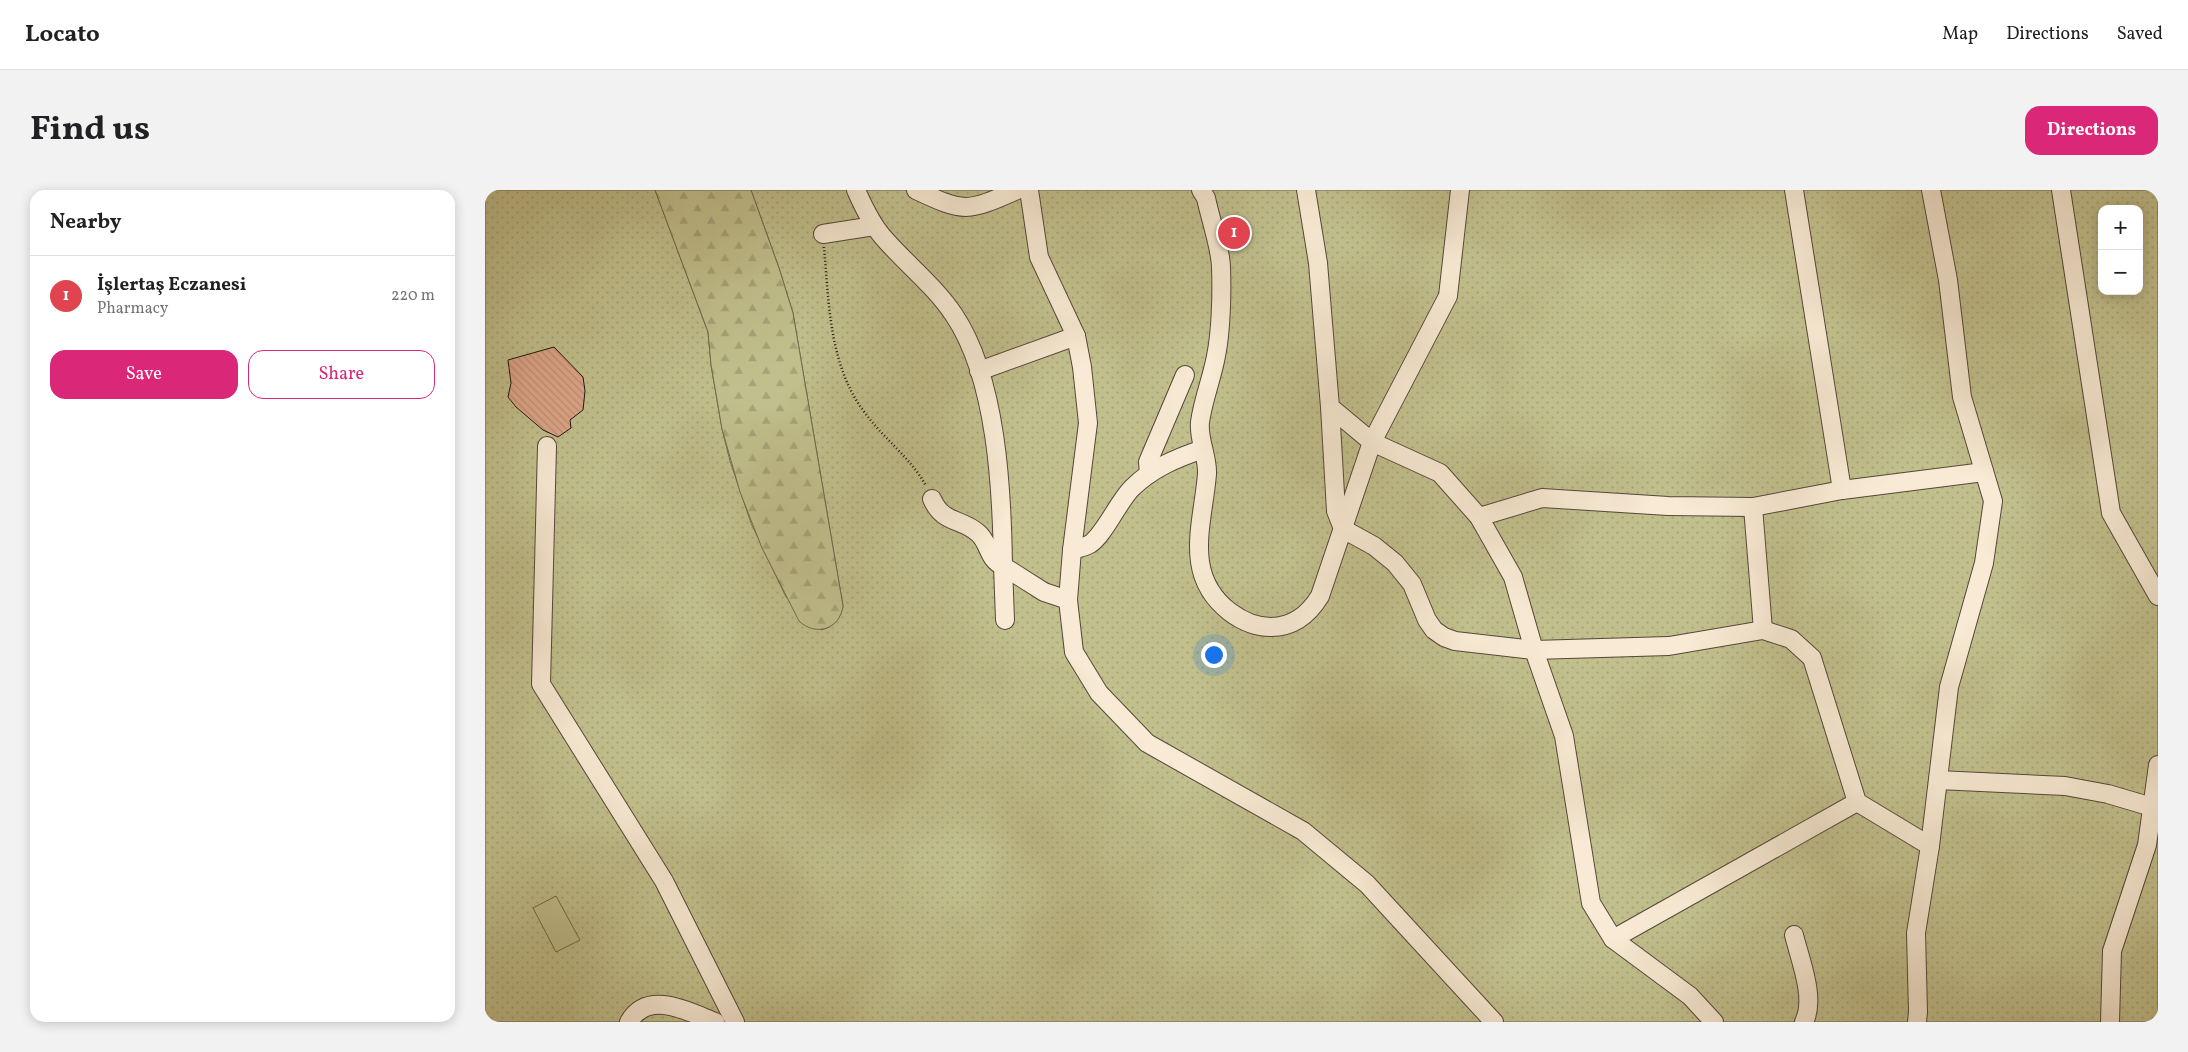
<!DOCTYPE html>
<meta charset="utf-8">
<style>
:root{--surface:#fff;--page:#f2f2f2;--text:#202124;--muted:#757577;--line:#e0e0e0;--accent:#db2777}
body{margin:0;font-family:Vollkorn,serif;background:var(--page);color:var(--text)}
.controls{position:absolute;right:15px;top:15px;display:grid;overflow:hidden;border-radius:10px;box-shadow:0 2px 12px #0003}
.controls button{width:45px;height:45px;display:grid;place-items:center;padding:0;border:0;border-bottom:1px solid var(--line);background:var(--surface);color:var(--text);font:25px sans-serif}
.you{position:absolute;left:728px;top:464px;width:18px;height:18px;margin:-12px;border:4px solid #fff;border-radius:50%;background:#1a73e8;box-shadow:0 0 0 8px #1a73e833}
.badge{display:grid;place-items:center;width:32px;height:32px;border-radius:50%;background:var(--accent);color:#fff;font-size:16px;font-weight:700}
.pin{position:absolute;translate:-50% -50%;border:2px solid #fff;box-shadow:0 1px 5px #0006}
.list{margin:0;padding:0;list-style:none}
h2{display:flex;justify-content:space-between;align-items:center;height:65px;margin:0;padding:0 20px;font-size:21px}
h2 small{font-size:16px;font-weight:400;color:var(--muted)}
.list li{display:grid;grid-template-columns:32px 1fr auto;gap:15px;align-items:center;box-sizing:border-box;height:80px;padding:0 20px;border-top:1px solid var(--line)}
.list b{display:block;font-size:19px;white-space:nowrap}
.list p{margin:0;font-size:16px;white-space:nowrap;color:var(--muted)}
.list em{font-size:16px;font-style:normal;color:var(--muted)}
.actions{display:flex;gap:10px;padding:15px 20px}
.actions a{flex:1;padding:11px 0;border:1px solid var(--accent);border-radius:15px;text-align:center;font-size:18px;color:var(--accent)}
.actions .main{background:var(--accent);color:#fff}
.map{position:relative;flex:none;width:1673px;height:832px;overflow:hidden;border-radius:15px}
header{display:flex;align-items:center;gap:30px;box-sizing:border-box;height:70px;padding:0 25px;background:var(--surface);border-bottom:1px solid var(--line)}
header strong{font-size:24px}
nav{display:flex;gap:28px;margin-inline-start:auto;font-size:18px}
.intro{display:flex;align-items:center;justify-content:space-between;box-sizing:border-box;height:120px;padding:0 30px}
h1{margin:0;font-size:35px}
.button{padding:12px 22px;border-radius:15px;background:var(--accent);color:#fff;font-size:18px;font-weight:700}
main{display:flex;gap:30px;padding:0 30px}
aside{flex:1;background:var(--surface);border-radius:15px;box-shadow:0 2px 12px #0003}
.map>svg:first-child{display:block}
.grass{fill:url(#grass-dots);stroke:#706a4e;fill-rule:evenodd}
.forest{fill:url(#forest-firs);stroke:#706a4e}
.pitch{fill:#c1c08d;stroke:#706a4e}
.building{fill:url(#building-back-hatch);stroke:#20150f}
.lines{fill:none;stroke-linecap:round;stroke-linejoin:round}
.minor-casing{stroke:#55473a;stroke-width:20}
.path{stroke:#20150f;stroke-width:2.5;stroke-dasharray:1 2.5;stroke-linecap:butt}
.minor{stroke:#f8ead4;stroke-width:18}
</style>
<header>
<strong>Locato</strong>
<nav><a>Map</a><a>Directions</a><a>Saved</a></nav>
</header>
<div class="intro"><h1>Find us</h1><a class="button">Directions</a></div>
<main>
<aside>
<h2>Nearby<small></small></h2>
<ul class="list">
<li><span class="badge" style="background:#e0444e">1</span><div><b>İşlertaş Eczanesi</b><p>Pharmacy</p></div><em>220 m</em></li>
</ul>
<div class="actions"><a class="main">Save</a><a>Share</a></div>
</aside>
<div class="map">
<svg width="1673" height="832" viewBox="0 0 1673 832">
<defs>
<pattern id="grass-dots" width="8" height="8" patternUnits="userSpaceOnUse" patternTransform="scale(1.25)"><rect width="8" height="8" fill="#c1c08d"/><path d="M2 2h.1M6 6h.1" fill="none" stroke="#a6a478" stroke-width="1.8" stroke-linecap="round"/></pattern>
<pattern id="forest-firs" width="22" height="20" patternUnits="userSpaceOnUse" patternTransform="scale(1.25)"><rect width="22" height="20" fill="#c1c08d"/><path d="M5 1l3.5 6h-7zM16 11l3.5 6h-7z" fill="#a6a478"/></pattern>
<pattern id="building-back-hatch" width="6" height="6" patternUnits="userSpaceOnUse" patternTransform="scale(1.25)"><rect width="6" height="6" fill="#dea68a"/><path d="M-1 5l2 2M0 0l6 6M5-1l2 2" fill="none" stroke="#be8e76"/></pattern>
</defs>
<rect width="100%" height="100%" fill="#f4debd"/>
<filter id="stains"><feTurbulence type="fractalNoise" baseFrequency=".004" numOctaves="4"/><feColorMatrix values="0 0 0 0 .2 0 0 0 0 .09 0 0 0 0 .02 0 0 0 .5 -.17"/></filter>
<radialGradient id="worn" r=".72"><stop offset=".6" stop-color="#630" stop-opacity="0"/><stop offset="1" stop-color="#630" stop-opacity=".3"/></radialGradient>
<path class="grass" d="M0 0H170L223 142 226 175 237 239 245 271 266 333 301 407 336 440C348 437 356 429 358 416L308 123 294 78 266 0H1673V832H0ZM1617 19H1654V101H1617Z"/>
<path class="forest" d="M170 0H266L294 78 308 123 358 416C355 439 331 447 314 431L277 358 255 302 237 239 226 175 223 142Z"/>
<path class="pitch" d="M71 706 95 750 71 762 48 718Z"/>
<path class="building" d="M69 157 98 187 100 201 98 220 85 230 86 238 73 247 58 240 31 217 23 207 26 193 23 170Z"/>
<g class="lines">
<g class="minor-casing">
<g id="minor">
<path d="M371 0C378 16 386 33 397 46 420 73 449 95 469 125 512 189 517 301 518 376L559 402 583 410"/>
<path d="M431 0C480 23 482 22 532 0"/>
<path d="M544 0 554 67 591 146 597 177 603 233 587 360 583 410 589 462 614 503 662 553 818 641 882 694 1009 832"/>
<path d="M716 0 721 8C725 28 736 59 736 78 737 103 736 142 731 166 727 188 718 210 715 232 713 249 723 267 722 284 718 334 697 385 745 422 757 431 771 437 786 437 809 437 824 424 835 406L887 252 963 106 975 0"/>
<path d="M821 0 833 73 845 217 887 252 955 283 994 327 1028 387 1049 460 1079 546 1106 713 1128 749 1205 806 1229 832"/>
<path d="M1309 0 1357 300"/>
<path d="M1576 0 1626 323 1673 406"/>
<path d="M338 44 389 36"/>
<path d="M494 181 591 146"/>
<path d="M845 217 851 321 858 339 889 356 910 373 927 394 942 430 949 440 959 447 970 451 1049 460 1184 456 1278 440 1306 449 1327 468 1372 612 1445 656"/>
<path d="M62 256 56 494 179 691 250 832"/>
<path d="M664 284 663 272 700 185"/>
<path d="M447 309C458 334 476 328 493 343 505 353 502 369 518 376L520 430"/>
<path d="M1268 317 1278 440"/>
<path d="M994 327 1057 308 1183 316 1268 317 1357 300 1499 282"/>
<path d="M587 360C593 358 600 357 605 354 619 345 633 312 647 298 667 278 692 268 718 259"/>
<path d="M1453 590 1580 596 1623 604 1667 617"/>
<path d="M1309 745C1315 770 1331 808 1319 832"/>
<path d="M1128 749 1372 612"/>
<path d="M144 832C163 799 204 822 230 832"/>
<path d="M1432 832 1433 822 1431 743 1445 656 1464 497 1499 373 1508 311 1477 207 1463 90 1446 0"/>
<path d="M1625 832 1627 761 1662 655 1673 575"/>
</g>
</g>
<path class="path" d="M339 57C344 113 344 176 380 223 399 249 426 268 441 296"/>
<use href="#minor" class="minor"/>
</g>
<rect width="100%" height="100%" filter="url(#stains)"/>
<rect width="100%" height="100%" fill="url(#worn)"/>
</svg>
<div class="controls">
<button>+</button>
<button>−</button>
</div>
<div class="you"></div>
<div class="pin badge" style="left:749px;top:43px;background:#e0444e">1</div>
</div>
</main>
